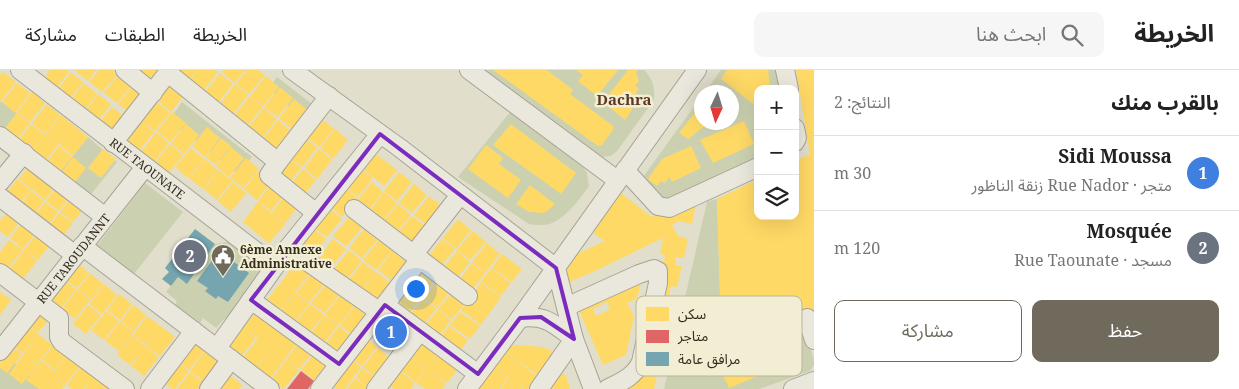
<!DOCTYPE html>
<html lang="ar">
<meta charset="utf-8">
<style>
:root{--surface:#fff;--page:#f6f6f6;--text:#222;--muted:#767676;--line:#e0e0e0;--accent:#706a5c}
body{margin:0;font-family:"Noto Serif","Noto Sans Arabic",serif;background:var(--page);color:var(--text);direction:rtl}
.controls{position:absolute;right:15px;top:15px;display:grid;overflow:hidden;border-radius:10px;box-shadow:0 5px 20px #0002}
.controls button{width:45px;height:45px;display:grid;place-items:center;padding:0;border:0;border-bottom:1px solid var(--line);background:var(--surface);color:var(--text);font:25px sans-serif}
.compass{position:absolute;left:694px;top:15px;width:45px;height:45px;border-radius:50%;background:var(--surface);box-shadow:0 5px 20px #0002;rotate:184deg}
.you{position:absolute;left:415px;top:218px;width:18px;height:18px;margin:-12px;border:4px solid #fff;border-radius:50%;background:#1a73e8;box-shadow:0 0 0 8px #1a73e833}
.badge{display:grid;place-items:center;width:32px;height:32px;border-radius:50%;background:var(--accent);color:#fff;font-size:16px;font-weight:700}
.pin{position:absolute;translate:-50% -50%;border:2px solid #fff;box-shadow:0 1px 5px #0006}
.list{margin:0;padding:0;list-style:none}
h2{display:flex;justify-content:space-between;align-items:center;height:65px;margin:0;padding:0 20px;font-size:21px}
h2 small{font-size:16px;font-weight:400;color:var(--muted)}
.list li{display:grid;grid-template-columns:32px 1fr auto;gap:15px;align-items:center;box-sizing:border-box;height:75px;padding:0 20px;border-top:1px solid var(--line)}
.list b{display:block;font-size:19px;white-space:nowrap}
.list p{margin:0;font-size:16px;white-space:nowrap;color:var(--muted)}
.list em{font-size:16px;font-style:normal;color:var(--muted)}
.actions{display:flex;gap:10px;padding:15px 20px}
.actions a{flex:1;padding:11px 0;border:1px solid var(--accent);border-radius:10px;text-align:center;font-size:18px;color:var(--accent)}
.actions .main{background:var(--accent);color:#fff}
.icon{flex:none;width:28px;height:28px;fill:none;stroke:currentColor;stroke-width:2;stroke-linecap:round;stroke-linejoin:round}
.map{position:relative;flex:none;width:814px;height:319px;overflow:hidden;direction:ltr}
header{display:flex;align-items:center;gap:30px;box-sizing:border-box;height:70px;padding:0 25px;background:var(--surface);border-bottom:1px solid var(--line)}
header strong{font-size:24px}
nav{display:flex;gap:28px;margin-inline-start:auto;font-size:18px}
.search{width:350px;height:45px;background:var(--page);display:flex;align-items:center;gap:12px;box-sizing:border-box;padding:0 18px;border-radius:10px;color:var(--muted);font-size:19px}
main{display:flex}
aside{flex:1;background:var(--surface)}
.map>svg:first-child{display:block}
.green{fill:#cbd1b0}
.homes{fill:#ffd966;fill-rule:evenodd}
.shops{fill:#e06666}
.public{fill:#76a5af}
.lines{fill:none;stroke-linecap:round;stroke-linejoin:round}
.minor-casing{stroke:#a6a395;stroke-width:20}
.minor{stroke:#eae8dd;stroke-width:18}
.marked{fill:none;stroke:#7b2cbf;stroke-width:4;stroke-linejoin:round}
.labels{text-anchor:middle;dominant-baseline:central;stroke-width:5;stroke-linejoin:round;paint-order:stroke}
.street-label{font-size:12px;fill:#332c1f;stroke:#f2eed3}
.poi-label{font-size:12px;font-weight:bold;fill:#332c1f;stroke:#f2eed3;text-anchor:start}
.quarter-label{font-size:15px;font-weight:bold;fill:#5c3822;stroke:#f2eed3}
.key{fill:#f2eed3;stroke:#b9b49d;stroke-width:1}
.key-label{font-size:14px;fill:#332c1f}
</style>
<header>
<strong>الخريطة</strong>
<div class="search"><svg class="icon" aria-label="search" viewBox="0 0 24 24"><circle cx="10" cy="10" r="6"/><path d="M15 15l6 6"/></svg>ابحث هنا</div>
<nav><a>الخريطة</a><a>الطبقات</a><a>مشاركة</a></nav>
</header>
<main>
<aside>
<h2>بالقرب منك<small>النتائج: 2</small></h2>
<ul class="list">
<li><span class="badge" style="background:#3f7fe0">1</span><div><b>Sidi Moussa</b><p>متجر · Rue Nador زنقة الناظور</p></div><em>30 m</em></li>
<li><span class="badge" style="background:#6b7280">2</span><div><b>Mosquée</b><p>مسجد · Rue Taounate</p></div><em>120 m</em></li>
</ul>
<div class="actions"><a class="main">حفظ</a><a>مشاركة</a></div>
</aside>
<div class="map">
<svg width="814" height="319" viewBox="0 0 814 319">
<rect width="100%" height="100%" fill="#e1decc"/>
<g class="green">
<path d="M481 0H644C653 9 655 18 654 30L617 81 611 86 602 87Z"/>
<path d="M721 0H780L783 19H758V87L673 130H662L642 111 643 107 701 27 702 52H732V22H705Z"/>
<path d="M277 7 312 34 302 47 268 19Z"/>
<path d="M0 31 17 43 2 62 0 61Z"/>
<path d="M182 32 252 87 238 104 169 50Z"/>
<path d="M510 42 583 97 587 103 589 116C581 128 563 151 549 154 542 156 536 155 529 154L458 107Z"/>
<path d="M88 67 117 92 87 129 57 106Z"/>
<path d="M145 113 183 142 134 204 97 176Z"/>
<path d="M717 129 722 290 800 248 814 290V295L810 301 759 319H664L707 132Z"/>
<path d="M227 172 231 173 261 197 262 200 228 251 224 249 216 258 203 248 200 253 175 235 177 231 166 222 178 207 187 214 215 174Z"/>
<path d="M2 283 49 319H0V285Z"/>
</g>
<g class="homes">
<path d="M50 0H68L69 2 57 17 45 7Z"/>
<path d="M74 0H96L88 11Z"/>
<path d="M99 0H113L118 4 102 22 89 12Z"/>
<path d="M136 0H157L147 13Z"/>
<path d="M176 0H215L218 2 203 21 190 11 197 1 189 10Z"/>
<path d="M224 0H245L235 13 222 2Z"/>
<path d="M247 0H258L265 5 249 24 236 14Z"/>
<path d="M493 0H547L573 20 570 24 613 56V60L602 75 598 76Z"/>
<path d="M576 0H618L597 26 578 11 583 5Z"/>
<path d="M628 0H638L636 3 639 11 635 15 639 19 629 32 633 36 631 41 625 50 603 32Z"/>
<path d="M727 0H768L770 17 769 19H758V27L753 34 721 9Z"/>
<path d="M796 0H814V246L812 241 789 254 801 290 765 303 729 318 717 293 722 291 717 129 758 109V146H795V91L810 84Z"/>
<path d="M3 2 16 12 0 32V5Z"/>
<path d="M71 2 83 12 71 28 59 18Z"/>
<path d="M220 3 233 14 218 33 205 22Z"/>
<path d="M119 4 132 15 117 33 104 23Z"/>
<path d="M266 6 279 17 263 36 250 26Z"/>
<path d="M173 12 186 23 171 42 158 31Z"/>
<path d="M17 13 30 23 15 43 2 32Z"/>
<path d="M84 13 97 24 85 39 72 29Z"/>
<path d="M235 14 248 25 233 44 220 34Z"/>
<path d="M133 15 147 26 131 44 118 34Z"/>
<path d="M280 17 293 28 278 47 264 37Z"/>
<path d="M32 22 45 33 30 52 17 42Z"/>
<path d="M98 24 111 34 99 50 86 40Z"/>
<path d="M250 26 263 37 247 56 234 46Z"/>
<path d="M294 29 307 40 292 59 279 48Z"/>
<path d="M157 32 170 43 155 61 141 51Z"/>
<path d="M47 34 60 45 45 64 32 53Z"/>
<path d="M702 34V52H710L688 69 679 63Z"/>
<path d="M112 37 125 47 113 63 100 52Z"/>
<path d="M264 38 277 49 262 68 248 58Z"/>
<path d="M172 42 186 53 170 72 157 61Z"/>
<path d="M17 43 30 53 15 72 2 62Z"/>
<path d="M61 45 88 67 73 86 60 75 65 67 59 75 47 66 58 75 43 94 30 84 43 67 29 84 16 74 31 54 45 65Z"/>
<path d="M321 48 334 59 319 77 306 67Z"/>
<path d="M278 50 291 61 276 80 263 69Z"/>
<path d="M141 51 154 62 139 81 126 71Z"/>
<path d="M744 51 754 74 713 93 700 70Z"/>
<path d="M186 54 199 65 184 84 171 73Z"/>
<path d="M511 54 576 103 561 124 493 75Z"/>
<path d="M207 57 220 68 205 87 192 76Z"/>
<path d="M335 59 348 70 333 89 320 78Z"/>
<path d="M156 62 169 73 154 92 141 82Z"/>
<path d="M304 67 317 78 302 97 289 87Z"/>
<path d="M221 68 231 76 216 95 206 87Z"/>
<path d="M170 74 183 85 168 104 155 93Z"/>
<path d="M486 75 503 88 499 94 521 110 508 128 468 99Z"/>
<path d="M59 76 72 87 57 106 44 96Z"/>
<path d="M691 76 701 98 672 112 669 107 665 113 661 111 657 116 648 109 662 89Z"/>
<path d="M231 77 244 88 229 107 216 96Z"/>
<path d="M191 78 204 89 188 108 175 97Z"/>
<path d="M103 79 116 89 101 108 88 98Z"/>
<path d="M319 79 332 90 317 109 304 98Z"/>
<path d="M373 82 397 100 384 116 361 97Z"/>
<path d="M73 87 86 98 71 117 58 107Z"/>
<path d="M288 87 301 98 286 117 273 107Z"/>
<path d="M246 88 259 99 243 118 230 108Z"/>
<path d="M205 89 218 100 203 119 189 108Z"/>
<path d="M31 93 57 114 45 130 19 109Z"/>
<path d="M360 98 373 108 358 127 345 117Z"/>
<path d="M303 99 316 110 301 128 288 118Z"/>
<path d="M219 100 232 111 217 130 204 119Z"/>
<path d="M259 100 272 111 257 130 244 119Z"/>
<path d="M399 102 412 112 397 131 384 121Z"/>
<path d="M17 109 31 120 18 136 5 125Z"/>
<path d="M233 112 246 123 231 142 218 131Z"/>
<path d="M273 112 286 123 271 141 258 131Z"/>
<path d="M372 112 383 122 368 141 357 131Z"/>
<path d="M414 114 427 125 412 143 399 133Z"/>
<path d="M58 115 71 125 59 141 46 131Z"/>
<path d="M530 115 555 134 551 138 544 143 529 142 516 134Z"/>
<path d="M344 117 357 128 342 147 329 136Z"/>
<path d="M31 121 44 131 32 147 20 136Z"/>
<path d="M618 121 652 147 665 140 697 129 692 154 679 151 672 155 678 166 688 169 684 188 676 187 675 195 682 196 677 217 671 216 667 234 675 236 670 256 663 254 660 273 667 274 661 302 653 300 652 306 657 308 654 319H616L627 313 662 204 665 185 660 184 663 168 593 202 567 213 564 210 568 188 605 171 590 161Z"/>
<path d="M384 122 397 133 382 152 369 142Z"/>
<path d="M287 123 300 134 285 153 272 143Z"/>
<path d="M72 126 85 137 73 152 60 142Z"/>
<path d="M429 126 442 136 427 155 414 145Z"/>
<path d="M45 132 58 142 46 158 33 148Z"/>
<path d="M258 132 285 154 269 173 243 152Z"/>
<path d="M398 134 411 145 395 164 382 153Z"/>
<path d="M10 138 23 148 8 167 0 161V151Z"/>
<path d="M329 138 342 149 327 167 313 157Z"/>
<path d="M59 143 73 153 60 169 47 159Z"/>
<path d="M412 146 425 156 409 175 396 165Z"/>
<path d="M349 147 362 158 346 176 333 166Z"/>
<path d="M25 149 38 160 23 179 10 168Z"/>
<path d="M458 149 471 160 456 179 443 168Z"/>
<path d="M313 158 326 169 311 187 298 177Z"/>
<path d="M364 159 377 170 362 188 349 178Z"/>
<path d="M39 161 53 171 38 190 26 182 37 191 22 210 9 200Z"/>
<path d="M473 161 486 172 470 190 457 180Z"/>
<path d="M333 169 346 179 331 198 318 188Z"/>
<path d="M442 169 455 179 440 198 427 188Z"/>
<path d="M9 170 23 180 7 199 0 193V182Z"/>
<path d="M379 170 392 181 376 200 363 190Z"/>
<path d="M487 173 500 184 485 203 472 192Z"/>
<path d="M349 180 362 191 347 209 334 199Z"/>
<path d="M393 181 406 192 391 210 378 200Z"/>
<path d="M457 181 470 192 455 211 441 201Z"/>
<path d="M502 184 522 199 512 212 492 198Z"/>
<path d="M76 192 89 203 77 218 64 208Z"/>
<path d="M297 192 310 203 295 222 287 215 295 222 280 241 266 231Z"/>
<path d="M363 192 376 203 361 221 348 211Z"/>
<path d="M472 193 485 204 480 211 478 210 479 211 470 223 457 213Z"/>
<path d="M425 196 438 207 423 226 410 215Z"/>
<path d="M491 198 511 213 501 226 481 212Z"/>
<path d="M377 202 390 213 375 232 362 221Z"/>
<path d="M90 203 103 214 91 230 78 219Z"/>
<path d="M311 204 324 214 309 233 296 223Z"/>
<path d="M439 208 452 219 437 238 424 228Z"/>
<path d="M63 209 76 219 61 238 48 228Z"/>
<path d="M641 212 637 229 627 233 634 246 626 285 603 295 577 236ZM607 232 610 239 596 246 593 239Z"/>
<path d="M481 213 501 227 481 255 461 240Z"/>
<path d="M104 214 117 225 102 244 89 234Z"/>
<path d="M326 214 339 225 324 243 311 233Z"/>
<path d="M409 217 422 227 407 246 394 236Z"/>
<path d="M77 219 90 230 75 249 62 239Z"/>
<path d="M454 220 467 231 451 250 438 239Z"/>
<path d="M0 222 11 230 0 245Z"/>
<path d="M295 223 309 234 294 253 280 242Z"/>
<path d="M119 224 132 234 120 250 107 240Z"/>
<path d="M340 225 354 236 339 255 325 244Z"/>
<path d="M423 228 436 239 421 258 408 248Z"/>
<path d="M40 233 53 244 38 263 27 254 38 264 23 283 9 273Z"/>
<path d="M310 234 324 245 308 264 295 254Z"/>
<path d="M88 235 101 245 86 264 73 254Z"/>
<path d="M133 235 146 245 134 261 121 251Z"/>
<path d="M355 236 368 247 353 265 340 255Z"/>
<path d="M259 238 300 269 270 309 257 298 269 282 256 298 243 288 258 268 248 261 256 268 241 287 228 277Z"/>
<path d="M438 240 451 251 435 270 422 259Z"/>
<path d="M106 241 119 251 104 270 91 260Z"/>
<path d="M460 242 480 256 470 269 450 255Z"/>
<path d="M325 245 338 255 323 274 310 264Z"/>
<path d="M147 246 175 267 160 286 146 276 155 264 146 275 133 265Z"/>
<path d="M120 251 134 262 119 281 105 271Z"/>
<path d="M339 256 352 267 337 286 324 276Z"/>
<path d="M449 256 468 270 458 284 439 269Z"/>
<path d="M38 264 52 275 37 294 31 290 37 295 22 314 9 304Z"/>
<path d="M132 265 159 287 144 306 131 296 142 282 130 295 117 285Z"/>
<path d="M364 266 377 277 362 296 348 285Z"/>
<path d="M301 270 314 281 299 299 290 292 299 301 283 319 271 310Z"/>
<path d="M417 270 436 285 428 297 437 285 457 300 447 313 430 302 446 314 442 319H425L416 313 427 299 406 284Z"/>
<path d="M191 271 204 281 189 300 176 290Z"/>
<path d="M9 274 22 284 7 303 0 298V285Z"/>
<path d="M54 274 67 284 55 300 42 289Z"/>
<path d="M508 275 531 276 527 282 531 276 542 277 551 280 552 283 549 290 538 305 501 279Z"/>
<path d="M378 278 391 289 376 307 363 297Z"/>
<path d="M501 279 537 306 528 319H524L516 313 523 319H501L509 308 490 295Z"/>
<path d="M205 281 219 292 204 311 190 301Z"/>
<path d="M316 281 329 291 314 310 301 300Z"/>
<path d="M406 284 426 299 416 312 396 298Z"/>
<path d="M67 285 80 296 65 315 51 305 65 316 62 319H39L26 310 41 290 55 301Z"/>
<path d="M348 286 361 297 345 319H337L329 313Z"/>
<path d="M176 291 189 301 175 319H172L161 310Z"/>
<path d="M490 295 508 308 500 319H473Z"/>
<path d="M81 296 109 317 107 319H85L90 312 84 319H71L67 315Z"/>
<path d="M362 298 376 308 368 318 356 307Z"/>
<path d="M396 299 415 313 411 319H394L385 312Z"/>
<path d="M190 302 203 312 198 319H177Z"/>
<path d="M557 303 564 304 566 306 570 319H546Z"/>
<path d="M229 304 242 315 239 319H218Z"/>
<path d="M355 308 369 319H347Z"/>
</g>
<path class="shops" d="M301 301 314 311 308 319H287Z"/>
<g class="public">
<path d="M195 159 215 174 187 214 178 207 171 216 162 209 169 202 165 198Z"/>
<path d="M219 181 249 203 228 232 218 226 216 229 205 221 208 218 197 211Z"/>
</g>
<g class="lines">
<g class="minor-casing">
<g id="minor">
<path id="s1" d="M20 0 275 196"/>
<path d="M125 0 153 23"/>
<path d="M292 0 400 78 556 198 574 269 593 319"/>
<path d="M469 0 617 110"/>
<path d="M785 0 789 19"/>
<path d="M168 3 278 92 329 26"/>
<path d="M795 58 797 68 795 72"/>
<path d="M0 66 105 147"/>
<path d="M113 73 170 0"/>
<path d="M278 92 269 105 316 143"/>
<path d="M625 100 658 136 669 138 758 97"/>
<path d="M0 112 24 83"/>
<path d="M0 127 75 185"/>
<path d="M354 139 468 226"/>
<path d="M82 176 270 319"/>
<path d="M288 178 380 242"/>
<path d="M414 184 460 125"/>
<path d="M0 203 59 248V267L62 272 125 319"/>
<path d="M251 230 339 294"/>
<path d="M385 235 478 304"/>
<path d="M566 237 639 204 654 199 658 201V213L641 292C634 307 621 312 607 319"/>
<path d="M520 248C546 244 555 255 574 269L539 319"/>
<path d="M807 248 814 270"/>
<path d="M217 278 288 178 380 64"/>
<path id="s2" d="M0 281 145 97"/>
<path d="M150 319 194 261"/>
<path d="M209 319 231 289"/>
<path d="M320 319 420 189"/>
<path d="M376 319 420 261"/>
<path d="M467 319 520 248 697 0"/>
<path d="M793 319 814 311"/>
</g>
</g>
<use href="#minor" class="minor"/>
</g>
<path class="marked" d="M380 64 556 198 574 269 541 247 520 248 478 304 385 235 339 294 251 230Z"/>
<defs>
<g id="civic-pin" transform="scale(1.25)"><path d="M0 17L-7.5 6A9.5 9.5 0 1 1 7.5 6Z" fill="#706a5c" stroke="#f2eed3"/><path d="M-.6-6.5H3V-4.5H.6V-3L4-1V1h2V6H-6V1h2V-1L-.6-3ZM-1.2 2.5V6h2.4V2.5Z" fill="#fff"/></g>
</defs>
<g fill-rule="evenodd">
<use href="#civic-pin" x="223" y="186"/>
</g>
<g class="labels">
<g class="street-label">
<text stroke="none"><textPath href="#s1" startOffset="161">RUE TAOUNATE</textPath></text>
<text stroke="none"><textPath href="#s2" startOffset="118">RUE TAROUDANNT</textPath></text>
</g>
<g class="poi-label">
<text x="240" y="179">6ème Annexe<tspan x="240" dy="14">Administrative</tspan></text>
</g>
<g class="quarter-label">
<text x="624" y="29">Dachra</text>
</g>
</g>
<rect x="636" y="226" width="166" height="80" rx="8" class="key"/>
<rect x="646" y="237" width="23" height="14" fill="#ffd966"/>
<rect x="646" y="260" width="23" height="13" fill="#e06666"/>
<rect x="646" y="282" width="23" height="14" fill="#76a5af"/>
<g class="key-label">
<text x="678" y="249">سكن</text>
<text x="678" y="271">متاجر</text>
<text x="678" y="294">مرافق عامة</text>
</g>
</svg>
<div class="controls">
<button>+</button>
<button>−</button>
<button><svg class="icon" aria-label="layers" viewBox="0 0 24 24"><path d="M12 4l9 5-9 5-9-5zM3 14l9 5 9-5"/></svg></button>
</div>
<svg class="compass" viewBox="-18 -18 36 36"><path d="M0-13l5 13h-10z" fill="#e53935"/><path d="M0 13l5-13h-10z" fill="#767676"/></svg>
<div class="you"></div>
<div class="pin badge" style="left:391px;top:262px;background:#3f7fe0">1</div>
<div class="pin badge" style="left:190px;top:186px;background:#6b7280">2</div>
</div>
</main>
